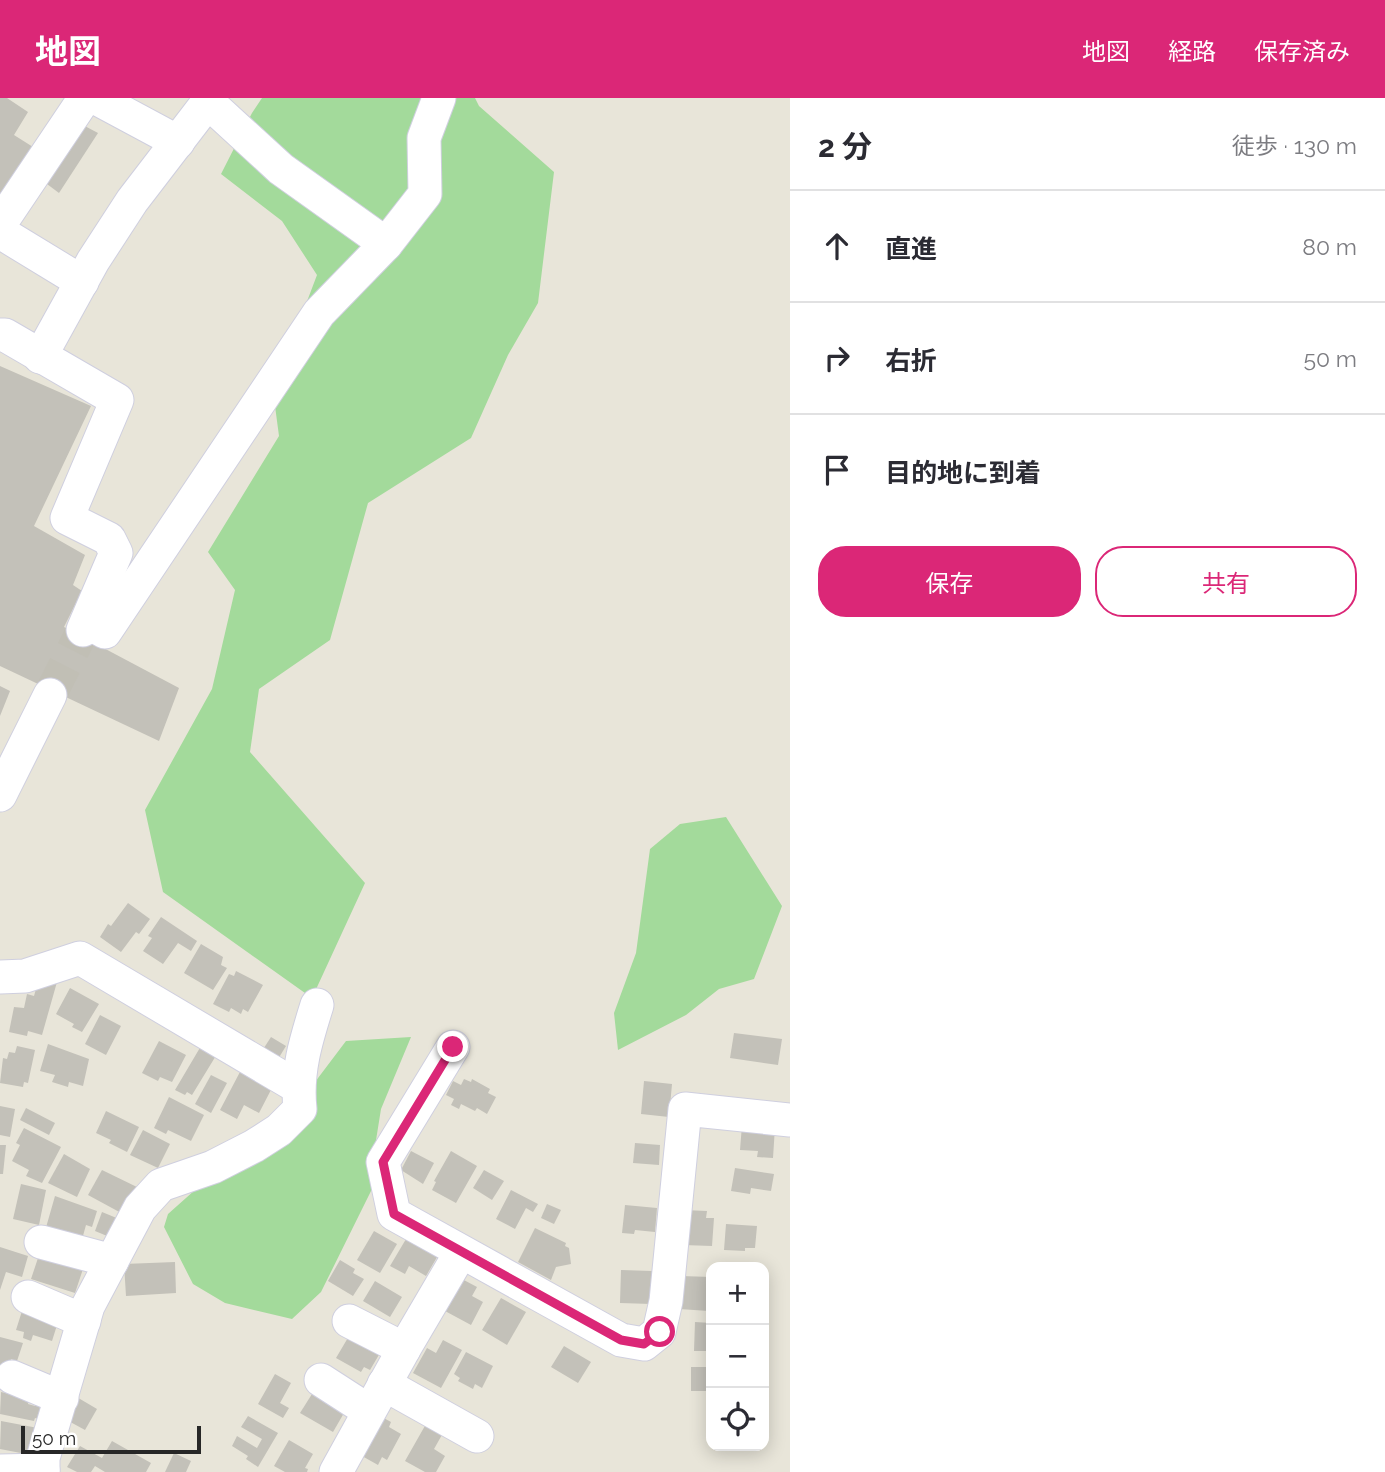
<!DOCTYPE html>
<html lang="ja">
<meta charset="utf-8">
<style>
:root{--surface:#fff;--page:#f7f7f7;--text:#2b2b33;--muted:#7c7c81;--line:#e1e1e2;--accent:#db2777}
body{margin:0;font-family:Raleway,"Noto Sans JP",sans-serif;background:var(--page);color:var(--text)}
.controls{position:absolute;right:21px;bottom:21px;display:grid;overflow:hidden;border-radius:14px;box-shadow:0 4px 18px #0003}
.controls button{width:63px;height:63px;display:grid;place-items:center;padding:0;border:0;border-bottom:2px solid var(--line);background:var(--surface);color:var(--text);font:35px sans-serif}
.scale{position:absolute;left:21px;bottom:18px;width:180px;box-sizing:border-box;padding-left:7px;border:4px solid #272727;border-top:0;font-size:19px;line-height:24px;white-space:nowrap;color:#272727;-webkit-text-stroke:5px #fff;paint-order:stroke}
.stop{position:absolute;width:21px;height:21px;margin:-16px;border:5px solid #db2777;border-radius:50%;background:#fff}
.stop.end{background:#db2777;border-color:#fff;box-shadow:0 2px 7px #0008}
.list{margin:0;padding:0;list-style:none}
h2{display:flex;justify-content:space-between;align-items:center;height:91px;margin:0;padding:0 28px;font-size:30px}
h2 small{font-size:23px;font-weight:400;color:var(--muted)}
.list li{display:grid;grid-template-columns:46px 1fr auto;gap:21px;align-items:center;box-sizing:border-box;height:112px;padding:0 28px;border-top:2px solid var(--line)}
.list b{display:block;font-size:26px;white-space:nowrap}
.list em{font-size:23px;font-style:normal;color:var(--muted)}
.actions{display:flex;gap:14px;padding:21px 28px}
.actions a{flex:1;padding:16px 0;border:2px solid var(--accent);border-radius:28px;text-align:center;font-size:24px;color:var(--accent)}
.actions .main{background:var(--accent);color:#fff}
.icon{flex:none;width:38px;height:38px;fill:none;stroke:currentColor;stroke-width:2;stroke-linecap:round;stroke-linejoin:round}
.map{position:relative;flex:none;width:790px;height:1374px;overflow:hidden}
header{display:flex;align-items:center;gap:42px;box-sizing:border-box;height:98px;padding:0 35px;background:var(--accent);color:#fff}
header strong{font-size:33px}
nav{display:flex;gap:38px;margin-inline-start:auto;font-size:24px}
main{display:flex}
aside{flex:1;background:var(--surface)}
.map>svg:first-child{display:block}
.green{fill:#a3da9b}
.building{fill:#c3c1b9}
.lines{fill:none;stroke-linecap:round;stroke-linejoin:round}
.minor-tunnel{stroke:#c1bfb5;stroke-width:33;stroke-dasharray:33 17;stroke-linecap:butt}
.minor-casing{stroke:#cfcfdf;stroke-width:35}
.minor{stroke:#fff;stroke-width:33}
.route{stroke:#db2777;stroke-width:9}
</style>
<header>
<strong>地図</strong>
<nav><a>地図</a><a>経路</a><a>保存済み</a></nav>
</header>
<main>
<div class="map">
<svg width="790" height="1374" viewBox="0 0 790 1374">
<rect width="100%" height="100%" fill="#e8e5d9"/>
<g class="green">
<path d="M262 0H475L479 8 554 74 538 205 508 257 471 340 368 405 330 542 259 591 250 654 365 785 312 900 163 794 145 712 212 591 235 492 208 454 279 338 273 293 317 177 282 123 221 76 252 15Z"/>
<path d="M726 719 782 808 754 881 719 891 686 917 618 952 614 915 636 855 650 751 680 726Z"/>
<path d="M411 939 381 1011 373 1061 371 1093 321 1194 292 1221 225 1205 193 1186 164 1129 168 1116 312 988 346 943Z"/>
</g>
<g class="building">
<path d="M0 0H7L28 14 14 37 33 49 0 105Z"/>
<path d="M81 26 98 35 59 95 43 83Z"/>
<path d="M0 268 91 308 34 428 85 457 73 487 82 493 64 529 179 590 159 643 0 568Z"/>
<path d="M0 588 10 593 0 618Z"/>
<path d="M128 805 150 821 139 836 136 834 121 854 100 839 108 826 111 828Z"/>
<path d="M161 819 197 843 191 853 178 845 163 866 143 853 152 840 148 838Z"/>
<path d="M201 846 223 859 221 867 227 870 213 892 184 875Z"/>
<path d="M236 873 263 887 248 914 243 911 241 916 231 910 229 914 213 906 229 876 234 878Z"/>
<path d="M38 884H57L42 937 28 933 27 938 9 934 14 909 24 910 27 896 34 898Z"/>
<path d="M70 890 99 906 82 934 72 929 74 926 56 916Z"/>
<path d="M100 917 121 928 106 957 85 946Z"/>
<path d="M734 935 782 941 778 967 730 960Z"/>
<path d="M271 939 286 948 275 966 260 956Z"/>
<path d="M159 943 186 957 172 984 160 979 158 983 142 975Z"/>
<path d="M48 946 89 961 83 988 69 984 68 989 52 984 55 977 40 973Z"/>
<path d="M17 948 35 952 28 985 24 984 23 989 0 985 3 960 7 961 9 954 15 955Z"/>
<path d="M201 948 217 956 192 997 187 994 185 997 175 992Z"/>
<path d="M241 972 273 988 259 1015 244 1007 237 1021 220 1012Z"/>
<path d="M211 977 227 985 211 1015 195 1006Z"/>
<path d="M464 981 471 984 472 981 490 991 488 995 496 999 487 1016 477 1010 475 1013 461 1006 459 1011 451 1007 454 1001 446 997 453 983 461 987Z"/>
<path d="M644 983 672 986 669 1019 641 1016Z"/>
<path d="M169 999 204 1017 191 1043 168 1032 166 1036 154 1030Z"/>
<path d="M0 1008 15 1011 10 1039 0 1037Z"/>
<path d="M26 1010 55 1025 49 1037 20 1022Z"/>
<path d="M106 1013 139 1029 127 1054 109 1045 111 1042 96 1035Z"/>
<path d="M742 1027 775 1029 773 1060 757 1059 758 1053 740 1052Z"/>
<path d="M24 1030 61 1049 42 1085 26 1078 29 1072 12 1063 20 1047 16 1045Z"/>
<path d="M143 1032 170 1046 158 1070 130 1057Z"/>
<path d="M635 1045 660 1047 659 1067 633 1065Z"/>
<path d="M0 1047H6L3 1076H0Z"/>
<path d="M411 1053 434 1065 423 1086 401 1072Z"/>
<path d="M451 1053 477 1068 456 1105 432 1092 436 1084 434 1083Z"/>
<path d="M64 1056 90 1071 77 1099 48 1085Z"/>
<path d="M735 1070 774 1076 771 1093 751 1090 750 1096 731 1093Z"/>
<path d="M102 1072 139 1090 123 1116 88 1097Z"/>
<path d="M484 1072 504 1083 492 1102 473 1090Z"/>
<path d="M21 1086 46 1092 39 1127 13 1121Z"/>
<path d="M511 1092 538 1106 533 1114 526 1110 515 1131 496 1121Z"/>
<path d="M55 1098 97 1113 92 1129 86 1127 81 1145 45 1133Z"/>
<path d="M547 1106 561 1112 554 1126 541 1120Z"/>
<path d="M625 1107 657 1110 655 1134 635 1132 634 1136 622 1135Z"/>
<path d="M684 1112 707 1113 706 1120H714L712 1148 683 1147Z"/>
<path d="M102 1114 119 1121 112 1140 95 1133Z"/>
<path d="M726 1126 757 1128 755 1150H745V1153L724 1152Z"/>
<path d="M535 1130 566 1145 565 1148 569 1150 571 1166 556 1169 551 1182 518 1164Z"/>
<path d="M374 1133 397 1146 380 1175 357 1162Z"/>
<path d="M409 1136 440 1154 426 1178 409 1168 405 1176 390 1168Z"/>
<path d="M0 1149 28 1158 22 1179 6 1174 0 1192Z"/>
<path d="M40 1154 84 1168 75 1195 31 1181Z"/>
<path d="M340 1162 355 1171 353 1175 364 1181 353 1198 328 1183Z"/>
<path d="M175 1164 176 1195 126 1198 124 1166Z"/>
<path d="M621 1172 652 1173 651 1206 620 1205Z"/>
<path d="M681 1178 711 1179 709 1213 679 1211Z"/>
<path d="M462 1181 477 1189 472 1198 483 1204 471 1227 445 1213Z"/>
<path d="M375 1183 402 1199 390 1219 363 1203Z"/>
<path d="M501 1200 526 1214 507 1247 482 1232Z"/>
<path d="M22 1213 58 1224 52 1243 33 1237 31 1243 23 1240 24 1234 16 1232Z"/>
<path d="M695 1224 711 1225V1253H694Z"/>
<path d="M349 1238 380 1255 370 1272 364 1269 361 1274 336 1260Z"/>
<path d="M0 1239 23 1245 17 1263 11 1261 8 1270 0 1268Z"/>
<path d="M443 1242 462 1252 441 1290 413 1275 427 1250 436 1255Z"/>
<path d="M564 1248 591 1264 578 1285 551 1269Z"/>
<path d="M466 1254 493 1268 482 1290 475 1286 473 1291 458 1283 460 1280 454 1276Z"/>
<path d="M707 1263H711V1293H691V1269H707Z"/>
<path d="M275 1276 291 1285 280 1305 289 1310 283 1320 258 1306Z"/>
<path d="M1 1294 29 1300 28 1306 35 1308 36 1304 45 1306 42 1322 35 1320 34 1323 0 1316Z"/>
<path d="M312 1296 344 1315 333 1334 300 1315Z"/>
<path d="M75 1298 97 1311 85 1332 63 1320Z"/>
<path d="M248 1318 278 1335 258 1369 246 1361 248 1358 232 1348 237 1338 257 1350 262 1341 241 1329Z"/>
<path d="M380 1318 391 1324 389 1329 401 1336 387 1362 382 1359 378 1367 362 1358Z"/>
<path d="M1 1323 38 1330 33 1352 27 1351 26 1356 0 1351Z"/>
<path d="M426 1326 443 1335 434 1351 445 1358 436 1374H425L405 1363Z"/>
<path d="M289 1342 313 1356 305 1370 308 1371 307 1374H285L274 1368Z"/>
<path d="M112 1343 151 1365 146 1374H105L95 1368 91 1374H77L67 1369 80 1348 102 1360Z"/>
<path d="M174 1355 191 1363 186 1374H165Z"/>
</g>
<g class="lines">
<path class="minor-tunnel" d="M50 597 83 532"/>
<g class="minor-casing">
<g id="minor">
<path d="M96 0 178 44"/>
<path d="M208 4 281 71 386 146 425 96 424 40 439 0"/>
<path d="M0 126 82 4 88 0"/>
<path d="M0 134 82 184"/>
<path d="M0 237H5L117 302 67 420 109 441 116 455 83 532"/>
<path d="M40 259 93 163 132 103 211 0"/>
<path d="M87 524 105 534 319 215 386 146"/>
<path d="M0 697 50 597"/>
<path d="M0 879 25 878 80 860 298 989"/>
<path d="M453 949 383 1064 394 1116 621 1242 644 1246 659 1234 666 1203 685 1011 790 1022"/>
<path d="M41 1144 112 1163"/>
<path d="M28 1199 84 1223"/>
<path d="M349 1223 404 1251"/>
<path d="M12 1279 62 1300"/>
<path d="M321 1282 369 1313"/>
<path d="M384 1286 477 1338"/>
<path d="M0 1373 43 1372"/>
<path d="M43 1374V1360L88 1208 140 1110 161 1087 213 1069 254 1048 279 1032 300 1011C296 974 306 942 317 907"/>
<path d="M336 1374 404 1251 461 1154"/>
</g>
</g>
<use href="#minor" class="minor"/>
</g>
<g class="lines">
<path class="route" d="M453 949 383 1064 394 1116 621 1242 644 1246 660 1234"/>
</g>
</svg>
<div class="controls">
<button>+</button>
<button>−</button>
<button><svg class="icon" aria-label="locate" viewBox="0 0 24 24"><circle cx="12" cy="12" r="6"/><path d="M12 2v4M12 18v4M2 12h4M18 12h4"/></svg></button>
</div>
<div class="scale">50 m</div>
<div class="stop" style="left:660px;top:1234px"></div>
<div class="stop end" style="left:453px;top:949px"></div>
</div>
<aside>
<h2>2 分<small>徒歩 · 130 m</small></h2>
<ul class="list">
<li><svg class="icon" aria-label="ahead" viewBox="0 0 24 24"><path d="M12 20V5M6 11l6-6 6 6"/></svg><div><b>直進</b></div><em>80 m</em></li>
<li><svg class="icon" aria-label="right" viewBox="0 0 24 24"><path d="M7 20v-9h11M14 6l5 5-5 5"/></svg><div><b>右折</b></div><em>50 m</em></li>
<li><svg class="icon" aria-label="arrive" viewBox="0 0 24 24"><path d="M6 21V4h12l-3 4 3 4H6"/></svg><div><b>目的地に到着</b></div></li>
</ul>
<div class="actions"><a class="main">保存</a><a>共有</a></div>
</aside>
</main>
